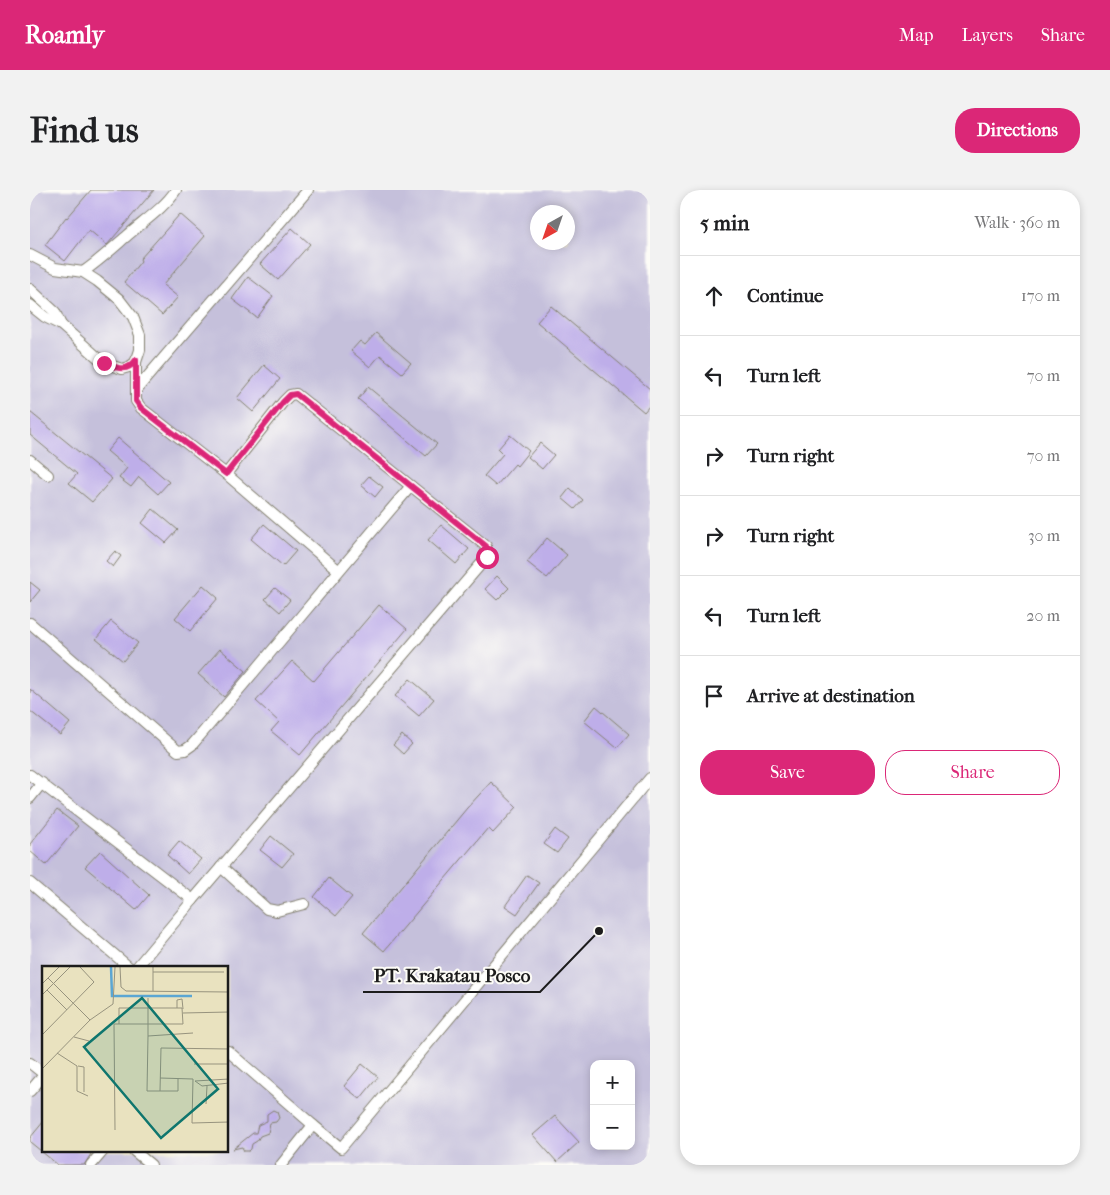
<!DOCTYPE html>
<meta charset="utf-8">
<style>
:root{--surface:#fff;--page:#f2f2f2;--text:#202124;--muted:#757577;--line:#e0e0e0;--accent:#db2777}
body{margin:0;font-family:"IM FELL French Canon",serif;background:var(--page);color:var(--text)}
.controls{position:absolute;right:15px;bottom:15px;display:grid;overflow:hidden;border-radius:10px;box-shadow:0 2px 8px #0003}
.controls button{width:45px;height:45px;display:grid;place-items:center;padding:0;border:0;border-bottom:1px solid var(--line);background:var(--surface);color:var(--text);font:25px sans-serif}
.compass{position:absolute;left:500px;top:15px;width:45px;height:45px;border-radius:50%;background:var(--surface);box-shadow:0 2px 8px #0003;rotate:220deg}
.stop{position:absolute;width:15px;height:15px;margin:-11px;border:4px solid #db2777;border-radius:50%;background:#fff}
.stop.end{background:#db2777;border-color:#fff;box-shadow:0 1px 5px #0008}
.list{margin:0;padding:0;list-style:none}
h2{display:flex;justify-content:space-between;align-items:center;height:65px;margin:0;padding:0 20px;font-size:21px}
h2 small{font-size:16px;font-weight:400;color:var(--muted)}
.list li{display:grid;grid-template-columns:32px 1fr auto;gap:15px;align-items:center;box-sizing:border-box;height:80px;padding:0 20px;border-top:1px solid var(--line)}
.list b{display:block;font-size:19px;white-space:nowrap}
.list em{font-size:16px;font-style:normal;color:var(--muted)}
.actions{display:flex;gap:10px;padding:15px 20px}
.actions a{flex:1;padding:11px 0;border:1px solid var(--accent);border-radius:20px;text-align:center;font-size:18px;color:var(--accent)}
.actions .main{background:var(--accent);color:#fff}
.icon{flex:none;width:28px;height:28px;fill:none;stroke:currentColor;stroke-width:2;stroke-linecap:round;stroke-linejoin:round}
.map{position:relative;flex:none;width:620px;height:975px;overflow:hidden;border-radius:20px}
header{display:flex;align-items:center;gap:30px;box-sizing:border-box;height:70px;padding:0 25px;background:var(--accent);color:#fff}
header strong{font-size:24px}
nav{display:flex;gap:28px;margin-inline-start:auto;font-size:18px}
.intro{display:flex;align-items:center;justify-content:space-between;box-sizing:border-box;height:120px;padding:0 30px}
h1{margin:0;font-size:35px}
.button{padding:12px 22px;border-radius:20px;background:var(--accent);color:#fff;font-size:18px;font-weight:700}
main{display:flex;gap:30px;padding:0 30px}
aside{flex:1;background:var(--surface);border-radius:20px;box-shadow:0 2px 8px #0003}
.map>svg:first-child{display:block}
.industrial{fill:#c5c0db;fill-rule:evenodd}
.building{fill:#beaee9}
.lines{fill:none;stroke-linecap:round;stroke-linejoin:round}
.minor-casing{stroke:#827f6e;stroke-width:12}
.minor{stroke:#fff;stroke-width:10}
.route{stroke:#db2777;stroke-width:6}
.inset-river{fill:none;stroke:#5ba6d3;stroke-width:2.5}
.inset-road{fill:none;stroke:#97937e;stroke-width:1}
.view{fill:#0f766e;fill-opacity:0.15;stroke:#0f766e;stroke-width:2.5}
.inset-edge{fill:none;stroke:#1c1c1c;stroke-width:2.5}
.leader{fill:none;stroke:#1c1c1c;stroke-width:2}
.callout-dot{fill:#1c1c1c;stroke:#fdfcf7;stroke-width:2}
.callout-label{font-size:19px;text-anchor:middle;font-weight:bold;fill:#1c1c1c;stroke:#fdfcf7;stroke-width:4;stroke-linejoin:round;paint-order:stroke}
</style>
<header>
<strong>Roamly</strong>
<nav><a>Map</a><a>Layers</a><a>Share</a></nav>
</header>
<div class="intro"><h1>Find us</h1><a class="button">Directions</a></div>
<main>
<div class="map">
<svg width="620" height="975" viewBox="0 0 620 975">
<rect width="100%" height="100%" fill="#fdfcf7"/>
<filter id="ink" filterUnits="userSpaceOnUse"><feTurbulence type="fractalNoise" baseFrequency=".02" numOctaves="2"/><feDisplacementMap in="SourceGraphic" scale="10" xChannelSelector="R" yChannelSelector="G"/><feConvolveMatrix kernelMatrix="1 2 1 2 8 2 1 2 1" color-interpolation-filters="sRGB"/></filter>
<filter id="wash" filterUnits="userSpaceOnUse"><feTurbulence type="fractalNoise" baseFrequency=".0096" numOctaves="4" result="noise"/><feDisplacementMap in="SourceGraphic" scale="20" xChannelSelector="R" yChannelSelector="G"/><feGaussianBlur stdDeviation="1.12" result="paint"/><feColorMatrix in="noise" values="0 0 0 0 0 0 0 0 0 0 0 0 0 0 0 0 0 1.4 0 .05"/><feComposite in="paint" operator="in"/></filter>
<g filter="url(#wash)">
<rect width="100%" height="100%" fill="#e9e2bf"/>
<path class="industrial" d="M0 0H620V975H0ZM508 22H538V52H508ZM14 778H198V961H14ZM564 874H601V956H564Z"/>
<g id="blocks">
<g class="building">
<path d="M61 0H124L77 55 59 40 35 71 15 55 36 27 37 28Z"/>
<path d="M150 24 175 46 133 95 148 107 132 125 94 92 111 71 110 69Z"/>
<path d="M262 38 280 54 248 90 230 74Z"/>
<path d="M218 87 243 106 227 128 202 109Z"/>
<path d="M521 116 620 199V215L614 222 507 132Z"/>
<path d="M346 143 381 173 372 183 350 165 340 177 321 161 330 151 335 155Z"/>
<path d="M234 175 250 189 223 222 207 208Z"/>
<path d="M338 197 407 254 396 266 328 209Z"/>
<path d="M0 222 82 289 62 312 39 293 47 284 0 245Z"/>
<path d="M480 245 499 261 487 276 485 274 466 296 454 286 473 264 468 259Z"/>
<path d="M88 248 139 292 128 304 109 287 101 297 89 288 97 278 77 261Z"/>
<path d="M510 253 524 265 512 279 498 267Z"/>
<path d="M339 286 353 297 345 307 331 295Z"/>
<path d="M540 298 553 310 545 319 532 308Z"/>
<path d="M123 319 148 340 136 353 112 333Z"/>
<path d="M234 334 266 361 253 376 221 349Z"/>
<path d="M411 335 439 359 426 374 398 350Z"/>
<path d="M517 348 537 365 517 388 497 372Z"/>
<path d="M85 361 91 366 83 377 76 371Z"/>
<path d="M467 386 479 398 467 410 455 399Z"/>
<path d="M0 392 10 400 0 412Z"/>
<path d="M173 395 188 408 160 441 145 428Z"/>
<path d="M245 398 260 410 250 422 235 409Z"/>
<path d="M349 415 377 439 270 565 241 541 249 532 226 511 262 471 284 491Z"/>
<path d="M81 431 108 453 93 471 66 449Z"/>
<path d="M190 459 216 481 194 507 168 484Z"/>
<path d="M380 489 404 509 389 526 365 506Z"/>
<path d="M0 499 40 533 30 545 0 521Z"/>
<path d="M566 516 599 544 587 558 554 531Z"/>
<path d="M372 545 382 554 373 564 363 555Z"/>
<path d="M461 592 487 617 463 643 458 638 354 761 333 743 437 618Z"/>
<path d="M27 620 48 636 16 675 0 661V654Z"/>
<path d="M525 639 538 649 527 663 514 654Z"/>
<path d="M241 646 263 664 252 677 230 660Z"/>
<path d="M149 651 171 669 158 684 137 665Z"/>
<path d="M70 661 119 705 106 720 55 677Z"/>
<path d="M497 685 509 693 487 724 475 716Z"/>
<path d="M299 688 322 707 306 726 284 707Z"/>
<path d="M332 874 348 887 330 909 314 896Z"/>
<path d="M243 920 247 922 249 928 246 932 240 933 238 943 230 946 227 951 222 954 221 959 219 961H214L212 957 203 959 223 943H226L228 935 237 931V924Z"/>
<path d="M525 926 549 952 527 972 503 945Z"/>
<path d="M14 931V961H57L61 964 54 975H28L0 952V948Z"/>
</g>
</g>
</g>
<g filter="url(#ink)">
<use href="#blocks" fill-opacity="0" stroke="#827f6e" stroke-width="1"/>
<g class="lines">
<g class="minor-casing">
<g id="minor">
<path d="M0 65 25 78 53 82 67 91 89 109 103 127 110 145V160L106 172 99 177 92 179 74 173 31 135 15 127 0 115"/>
<path d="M53 82C69 71 83 58 98 45 114 31 134 18 146 0"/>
<path d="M0 99 25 122 31 135"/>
<path d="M106 170V211L111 218 196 284 308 380"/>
<path d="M106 200 278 0"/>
<path d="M0 270 18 285"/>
<path d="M0 433 148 561 155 560 162 555C236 469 307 382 381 296"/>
<path d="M0 585 163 710 457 367 456 356 266 204 260 205 253 212 196 284"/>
<path d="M0 608 12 593"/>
<path d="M191 677 237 719 247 721 274 714"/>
<path d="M0 693 100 778"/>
<path d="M106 778 163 710"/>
<path d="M198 861 283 935 251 975"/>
<path d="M0 873 14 884"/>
<path d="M0 901 14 885"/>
<path d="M283 935 311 958 620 588"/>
<path d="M104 961 121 975"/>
<path d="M61 975 73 961"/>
</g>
</g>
<use href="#minor" class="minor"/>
</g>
</g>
<g class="lines" filter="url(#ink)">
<path class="route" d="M74 173C87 178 97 183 106 170V211L111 218 196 284 253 212 260 205 266 204 456 356 458 362 457 367"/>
</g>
<g transform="translate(12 776)">
<rect width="186" height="186" fill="#e9e2bf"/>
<path class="inset-river" d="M69 1 70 30H150"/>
<path class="inset-road" d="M78 1 79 21 84 25 187 26M111 6H182M0 18 17 1M5 24 25 44M111 25V1M0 29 28 1M77 42H140L141 58H77ZM135 42V34L140 33 141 43M141 47 187 46M48 54 71 38 73 1M0 69 52 16 38 1M106 70V32M32 71 47 75M15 87 35 100V125L46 130M152 98H187M36 100 42 101V126M0 103 48 54 6 12M118 112 151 113M136 112V125H105L106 70 151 67M151 113 150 157 187 156M187 113 153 115 160 120 187 117M118 125 119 82 187 83M164 138 165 120M73 164 72 58H77"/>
<path class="view" d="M100 32 176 123 119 172 42 81Z"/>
<rect width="186" height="186" class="inset-edge"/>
</g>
<path class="leader" d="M569 741L510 802H333"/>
<circle class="callout-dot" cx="569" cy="741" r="5"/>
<g class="callout-label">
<text x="422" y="792">PT. Krakatau Posco</text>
</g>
</svg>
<div class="controls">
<button>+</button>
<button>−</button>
</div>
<svg class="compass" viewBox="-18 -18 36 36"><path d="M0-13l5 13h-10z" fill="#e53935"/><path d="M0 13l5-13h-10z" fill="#757577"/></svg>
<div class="stop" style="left:457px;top:367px"></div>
<div class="stop end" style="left:74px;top:173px"></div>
</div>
<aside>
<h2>5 min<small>Walk · 360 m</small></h2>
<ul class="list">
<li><svg class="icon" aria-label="ahead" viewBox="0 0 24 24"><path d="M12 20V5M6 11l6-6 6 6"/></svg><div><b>Continue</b></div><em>170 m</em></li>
<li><svg class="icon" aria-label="left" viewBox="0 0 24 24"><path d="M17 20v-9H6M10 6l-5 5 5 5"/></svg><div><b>Turn left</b></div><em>70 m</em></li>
<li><svg class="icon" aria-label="right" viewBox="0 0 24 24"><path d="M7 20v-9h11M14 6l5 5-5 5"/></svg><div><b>Turn right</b></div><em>70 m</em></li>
<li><svg class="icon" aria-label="right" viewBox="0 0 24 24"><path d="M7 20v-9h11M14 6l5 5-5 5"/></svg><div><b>Turn right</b></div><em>30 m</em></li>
<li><svg class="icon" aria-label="left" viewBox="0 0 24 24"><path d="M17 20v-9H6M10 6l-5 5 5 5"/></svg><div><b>Turn left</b></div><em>20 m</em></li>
<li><svg class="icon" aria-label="arrive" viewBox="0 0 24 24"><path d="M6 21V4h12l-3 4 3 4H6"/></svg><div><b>Arrive at destination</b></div></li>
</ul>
<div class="actions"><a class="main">Save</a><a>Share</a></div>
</aside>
</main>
